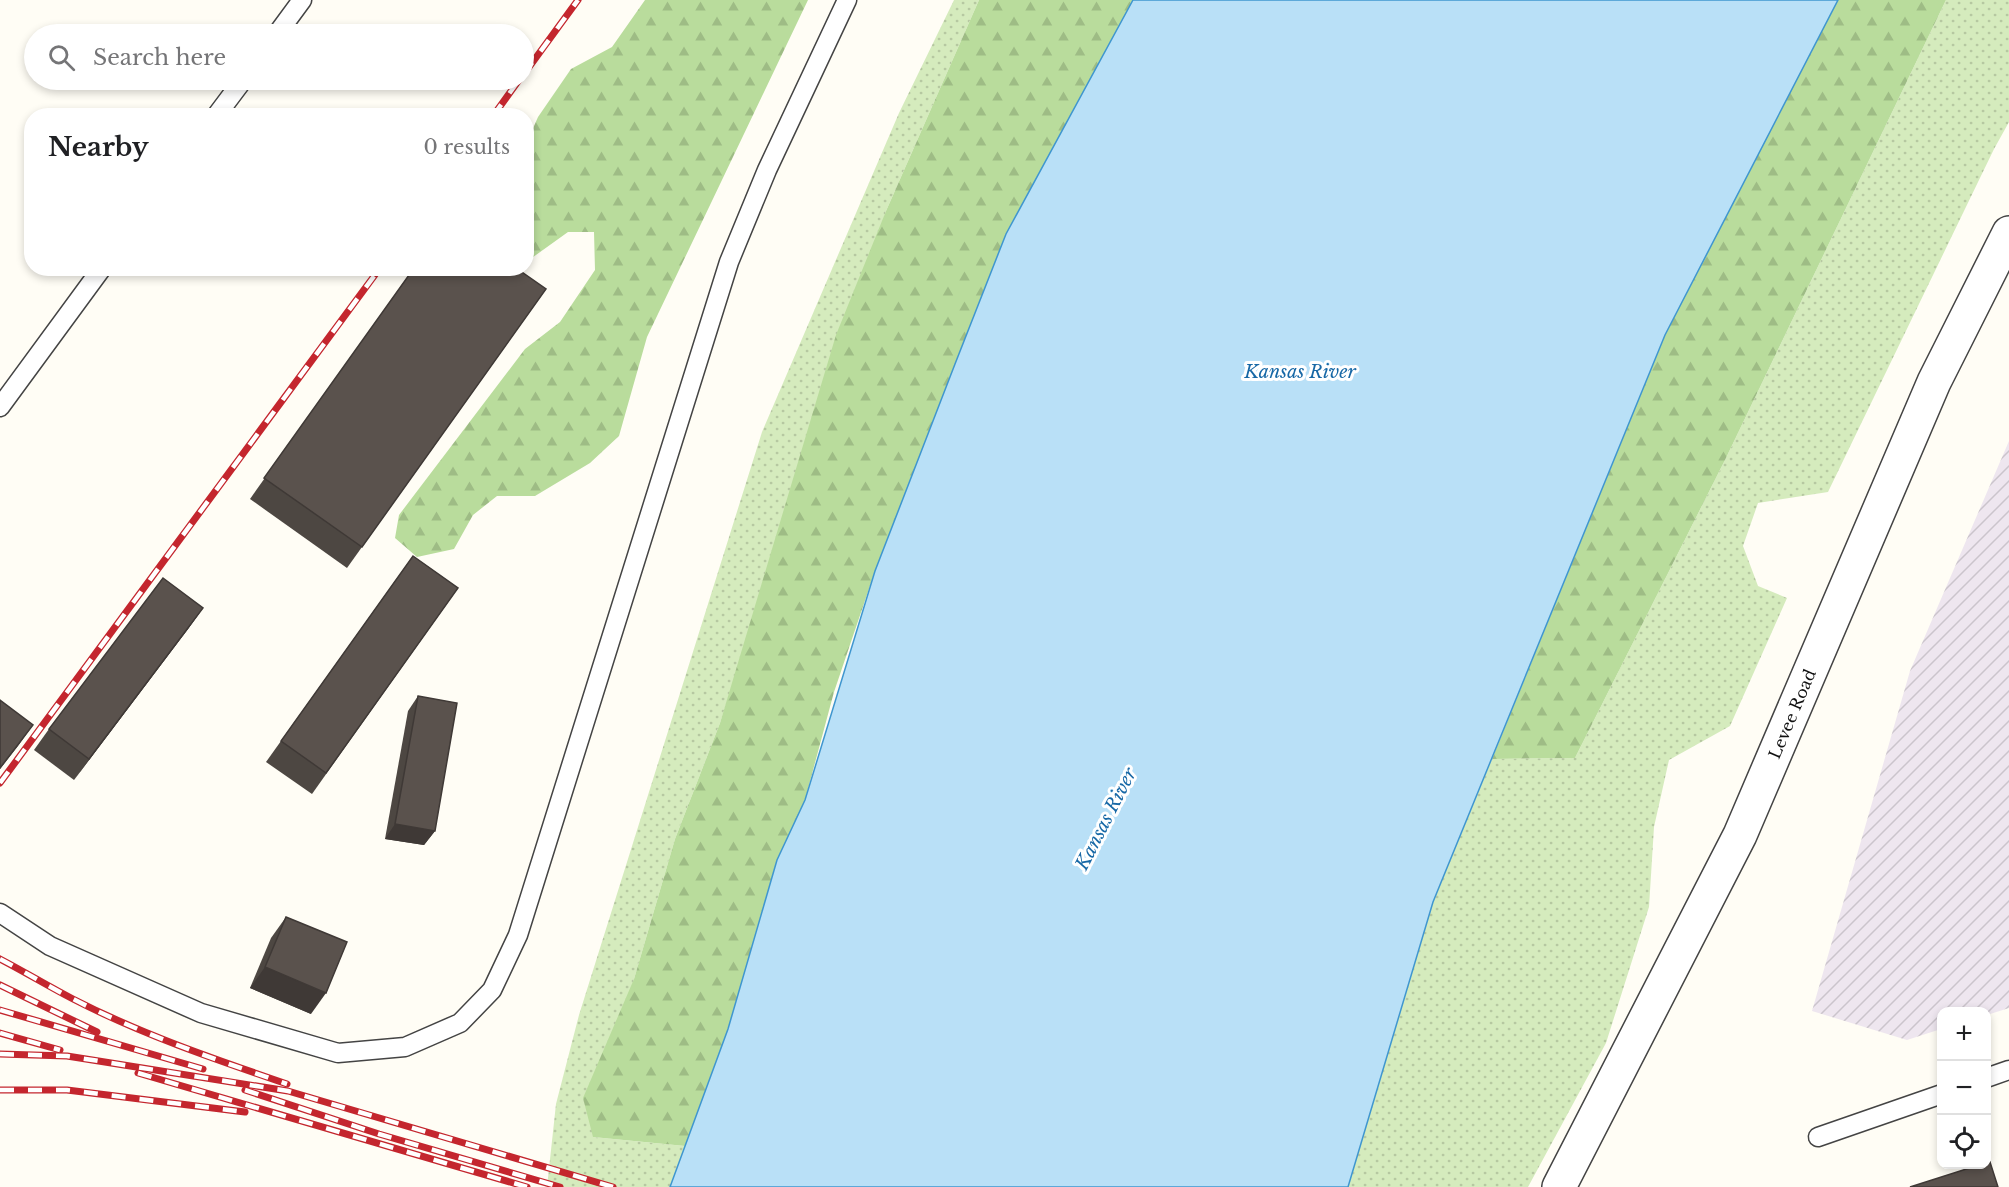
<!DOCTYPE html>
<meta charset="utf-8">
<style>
:root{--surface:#fff;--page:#f6f6f6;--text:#202124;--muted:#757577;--line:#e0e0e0}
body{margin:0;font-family:"Libre Baskerville",serif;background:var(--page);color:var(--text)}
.controls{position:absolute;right:18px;bottom:18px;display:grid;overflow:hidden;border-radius:12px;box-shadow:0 3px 9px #0003}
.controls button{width:54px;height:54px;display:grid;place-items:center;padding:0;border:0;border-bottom:2px solid var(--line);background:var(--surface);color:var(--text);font:30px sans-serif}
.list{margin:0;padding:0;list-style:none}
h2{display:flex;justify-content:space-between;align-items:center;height:78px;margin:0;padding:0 24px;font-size:26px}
h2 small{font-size:20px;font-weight:400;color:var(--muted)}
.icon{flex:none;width:33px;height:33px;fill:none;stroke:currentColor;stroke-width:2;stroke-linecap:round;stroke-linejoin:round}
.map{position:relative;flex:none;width:2009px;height:1187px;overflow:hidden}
.search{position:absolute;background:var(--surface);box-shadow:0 3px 9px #0003;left:24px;top:24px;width:510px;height:66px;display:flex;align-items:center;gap:15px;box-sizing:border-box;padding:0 21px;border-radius:33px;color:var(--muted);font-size:22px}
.panel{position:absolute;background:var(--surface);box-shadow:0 3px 9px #0003;left:24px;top:108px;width:510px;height:168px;border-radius:24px}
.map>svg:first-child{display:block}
.industrial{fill:url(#industrial-furrows)}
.grass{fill:url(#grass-dots)}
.forest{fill:url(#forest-firs)}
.water{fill:#b9e0f7;stroke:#3f96cf;stroke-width:1.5}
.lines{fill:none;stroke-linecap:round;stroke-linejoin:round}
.service-casing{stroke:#444;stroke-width:21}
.minor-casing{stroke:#444;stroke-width:36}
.service{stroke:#fff;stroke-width:18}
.minor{stroke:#fff;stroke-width:33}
.rail-casing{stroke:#c4262e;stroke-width:7}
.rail{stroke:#fff;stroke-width:4.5;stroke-dasharray:14;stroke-linecap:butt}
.wall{fill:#4d4742}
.shaded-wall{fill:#3f3936}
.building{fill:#5a524d;stroke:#3f3936;stroke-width:1.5}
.labels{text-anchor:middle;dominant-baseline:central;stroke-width:6;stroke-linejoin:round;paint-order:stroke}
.street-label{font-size:16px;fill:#111;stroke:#fff}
.water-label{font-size:18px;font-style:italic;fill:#1768a6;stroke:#fff}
</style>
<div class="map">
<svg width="2009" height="1187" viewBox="0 0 2009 1187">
<defs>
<pattern id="industrial-furrows" width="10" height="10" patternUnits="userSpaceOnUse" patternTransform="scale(1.5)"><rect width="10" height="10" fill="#eee6ef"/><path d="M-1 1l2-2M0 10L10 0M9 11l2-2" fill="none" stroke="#cbc4cc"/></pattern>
<pattern id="grass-dots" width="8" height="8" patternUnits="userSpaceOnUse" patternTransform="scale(1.5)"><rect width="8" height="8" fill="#d5ebbd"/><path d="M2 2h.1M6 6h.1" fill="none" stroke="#b6c8a1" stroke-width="1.8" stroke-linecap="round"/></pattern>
<pattern id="forest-firs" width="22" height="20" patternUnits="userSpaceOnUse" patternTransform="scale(1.5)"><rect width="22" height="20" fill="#b9dc9c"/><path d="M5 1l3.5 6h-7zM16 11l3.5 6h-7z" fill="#9ebc85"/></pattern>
</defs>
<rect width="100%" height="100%" fill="#fffdf5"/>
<path class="industrial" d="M2009 441V1008L1987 1015 1986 1012H1942L1941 1029 1907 1040 1812 1011 1910 671Z"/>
<g class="grass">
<path d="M954 0H979L886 211 720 723 675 839 634 979 593 1137 685 1146 670 1187H547L556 1104 579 1015 762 432 899 113Z"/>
<path d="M1946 0H2009V122L1994 149 1828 492 1758 503 1743 546 1758 586 1787 598 1730 726 1669 760 1654 827 1649 907 1606 1043 1528 1187H1348L1433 902 1492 759 1575 758 1726 458Z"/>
</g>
<g class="forest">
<path d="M645 0H808L647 337 619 436 590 463 535 496H497L473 515 454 549 417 557 395 538 399 515 525 349 560 322 595 270 594 232H568L529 260H527V142L538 117 571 69 612 47Z"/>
<path d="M979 0H1133L1006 234 955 364 875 571 834 692 805 800 777 860 728 1029 685 1146 593 1137 583 1098 634 979 675 839 720 723 836 335 886 211Z"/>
<path d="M1838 0H1946L1726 458 1575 758 1492 759 1665 335Z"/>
</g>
<path class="water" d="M1133 0H1838L1665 335 1433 902 1348 1187H670L728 1029 777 860 805 800 875 571 955 364 1006 234Z"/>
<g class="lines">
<g class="service-casing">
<g id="service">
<path d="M277 34 302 0"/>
<path d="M216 116 243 80"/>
<path d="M0 407 102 268"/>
<path d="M0 913 50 946 201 1013 338 1053 405 1047 460 1023 492 990 518 935 729 262 767 170 847 0"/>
<path d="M1986 1078 2009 1070"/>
<path d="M1818 1137 1942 1094"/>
</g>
</g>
<g class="minor-casing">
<path id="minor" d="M1559 1187 1740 835 1934 382 2009 233"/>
</g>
<use href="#service" class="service"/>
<use href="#minor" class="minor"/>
<g class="rail-casing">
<g id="rail">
<path d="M524 74 578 0"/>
<path d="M493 116 519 80"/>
<path d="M0 783 380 268"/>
<path d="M0 959C25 972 48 986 73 999 141 1034 214 1059 287 1084"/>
<path d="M0 985 97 1032"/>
<path d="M0 1010 203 1069"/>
<path d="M0 1033 60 1050"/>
<path d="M0 1054 67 1056 288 1091 613 1187"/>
<path d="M138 1073 527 1187"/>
<path d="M0 1090H67L245 1112"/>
<path d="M245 1090 379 1134 560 1187"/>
</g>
</g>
<use href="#rail" class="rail"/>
</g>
<g class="wall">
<path d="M414 268 546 289 347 568 250 499Z"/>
<path d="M413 556 458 588 312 794 266 762Z"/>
<path d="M203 608 188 629 74 780 34 750 49 729Z"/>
<path d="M418 696 435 831 424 845 385 839 408 711Z"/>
<path d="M286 917 311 1014 250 988 271 938Z"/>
</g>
<g class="shaded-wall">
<path d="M203 608 188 629 74 780 89 759Z"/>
<path d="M33 725 18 746 0 769V768Z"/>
<path d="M395 824 435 831 424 845 385 839Z"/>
<path d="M265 967 326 993 311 1014 250 988Z"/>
</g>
<g class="building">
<path d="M414 268H516L546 289 362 547 264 478Z"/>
<path d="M413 556 458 588 326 773 281 741Z"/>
<path d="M163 578 203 608 89 759 49 729Z"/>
<path d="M418 696 457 703 435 831 395 824Z"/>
<path d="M0 700 33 725 0 768Z"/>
<path d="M286 917 347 942 326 993 265 967Z"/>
<path d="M1990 1162 1998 1187H1910L1982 1164H1986V1163Z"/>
</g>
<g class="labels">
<g class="street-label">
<text transform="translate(1792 714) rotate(-67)">Levee Road</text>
</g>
<g class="water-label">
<text x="1300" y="372">Kansas River</text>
<text transform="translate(1106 819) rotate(-63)">Kansas River</text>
</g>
</g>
</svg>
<div class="controls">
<button>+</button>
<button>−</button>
<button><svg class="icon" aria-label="locate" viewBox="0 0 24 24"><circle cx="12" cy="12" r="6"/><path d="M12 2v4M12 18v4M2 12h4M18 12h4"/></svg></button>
</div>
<div class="search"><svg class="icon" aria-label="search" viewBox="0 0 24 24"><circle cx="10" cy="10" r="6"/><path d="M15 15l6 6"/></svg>Search here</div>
<section class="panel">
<h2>Nearby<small>0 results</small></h2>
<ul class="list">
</ul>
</section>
</div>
